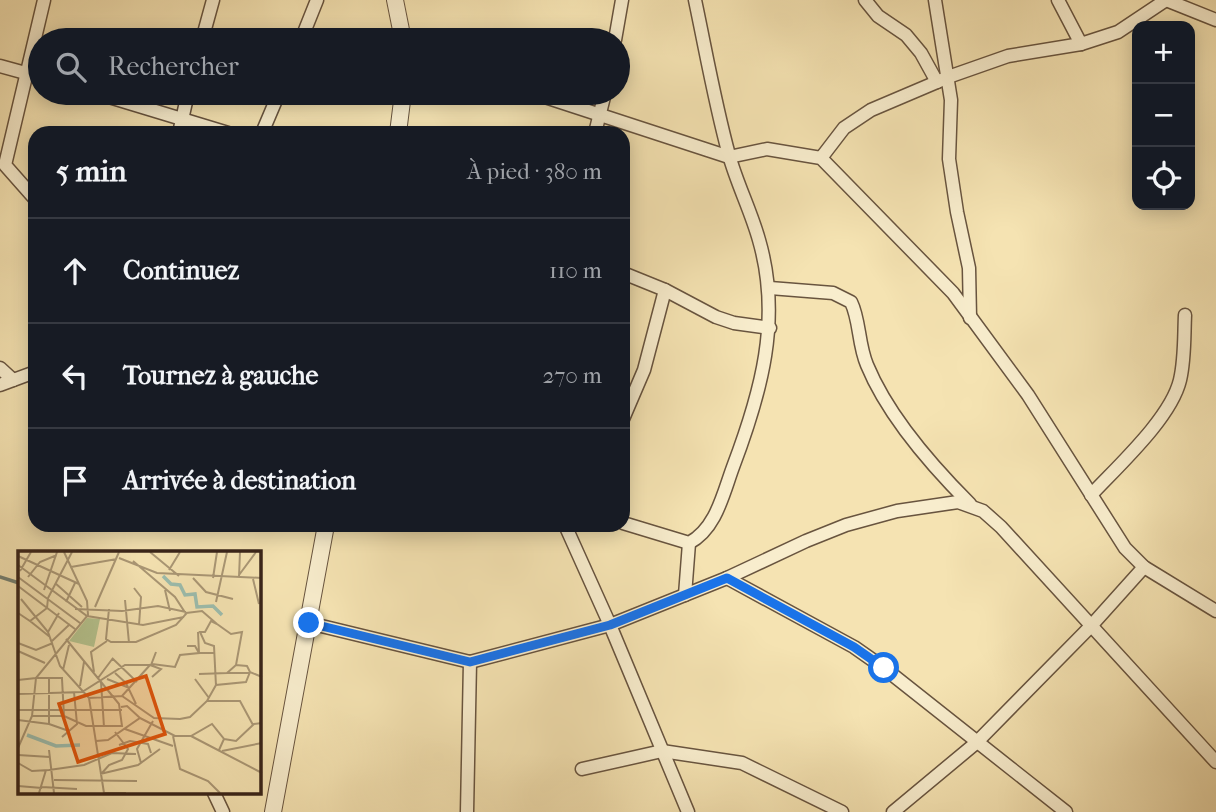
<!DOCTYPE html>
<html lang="fr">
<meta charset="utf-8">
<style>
:root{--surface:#171b24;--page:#242831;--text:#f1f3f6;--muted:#9ea1a6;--line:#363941}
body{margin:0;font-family:"IM FELL French Canon",serif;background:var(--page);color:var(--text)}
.controls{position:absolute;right:21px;top:21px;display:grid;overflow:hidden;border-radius:14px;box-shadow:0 4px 18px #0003}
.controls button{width:63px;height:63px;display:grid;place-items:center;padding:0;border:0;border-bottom:2px solid var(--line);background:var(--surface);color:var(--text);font:35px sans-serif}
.stop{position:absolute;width:21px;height:21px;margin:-16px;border:5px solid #1a73e8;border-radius:50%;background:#fff}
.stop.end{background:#1a73e8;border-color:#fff;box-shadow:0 2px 7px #0008}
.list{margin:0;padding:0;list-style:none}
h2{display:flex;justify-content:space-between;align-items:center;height:91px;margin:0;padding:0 28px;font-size:30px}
h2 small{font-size:23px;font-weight:400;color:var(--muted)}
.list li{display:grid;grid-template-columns:46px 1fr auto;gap:21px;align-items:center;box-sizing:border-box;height:105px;padding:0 28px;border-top:2px solid var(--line)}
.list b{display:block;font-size:26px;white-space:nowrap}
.list em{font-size:23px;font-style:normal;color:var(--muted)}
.icon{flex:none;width:38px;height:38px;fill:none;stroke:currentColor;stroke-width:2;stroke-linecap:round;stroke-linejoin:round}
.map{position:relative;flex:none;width:1216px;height:812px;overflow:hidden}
.search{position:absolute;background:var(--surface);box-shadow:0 4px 18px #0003;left:28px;top:28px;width:602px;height:77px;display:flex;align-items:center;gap:18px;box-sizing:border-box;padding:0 24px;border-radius:38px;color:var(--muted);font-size:26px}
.panel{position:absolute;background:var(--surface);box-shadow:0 4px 18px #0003;left:28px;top:126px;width:602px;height:406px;border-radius:21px}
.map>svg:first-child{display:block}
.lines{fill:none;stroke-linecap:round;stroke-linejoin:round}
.stream{stroke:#748073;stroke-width:3.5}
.minor-casing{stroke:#68543f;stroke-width:15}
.tertiary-casing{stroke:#68543f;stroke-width:18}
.minor{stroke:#f8edcd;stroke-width:12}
.tertiary{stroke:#f8edcd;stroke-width:16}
.route{stroke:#1a73e8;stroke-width:9}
.inset-river{fill:none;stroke:#9cbeaf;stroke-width:3.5}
.inset-road{fill:none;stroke:#aa9775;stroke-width:2}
.view{fill:#df560d;fill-opacity:0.15;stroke:#df560d;stroke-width:3.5}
.inset-edge{fill:none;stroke:#392419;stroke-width:3.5}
</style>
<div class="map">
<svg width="1216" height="812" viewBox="0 0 1216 812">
<rect width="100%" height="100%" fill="#f5e3b2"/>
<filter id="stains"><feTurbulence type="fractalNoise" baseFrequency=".00286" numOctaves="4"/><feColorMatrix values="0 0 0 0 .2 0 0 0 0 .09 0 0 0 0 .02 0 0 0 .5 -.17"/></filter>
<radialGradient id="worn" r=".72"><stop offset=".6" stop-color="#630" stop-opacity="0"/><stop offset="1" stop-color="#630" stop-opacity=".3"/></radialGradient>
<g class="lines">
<path class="stream" d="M0 577 19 583"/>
<g class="minor-casing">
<g id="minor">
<path d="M865 0 878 16 906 35 921 53 937 82"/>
<path d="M935 0 951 100 949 159 957 212 969 268 970 318"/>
<path d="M1058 0 1081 44"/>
<path d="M1166 0 1216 20"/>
<path d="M202 40 213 0"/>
<path d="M301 40 317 0"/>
<path d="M615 40 622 0"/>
<path d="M0 66 40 77"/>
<path d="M96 93 228 133"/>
<path d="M533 93 729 157 767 149 821 158 953 293 1028 395 1125 548 1144 567 1216 611"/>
<path d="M179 133 188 93"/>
<path d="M262 133 279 93"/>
<path d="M595 133 605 93"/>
<path d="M821 158 844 128 871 110 951 76 1008 56 1081 44 1118 32 1166 0"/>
<path d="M35 199 5 165 44 0"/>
<path d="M623 273 665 290 716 317 734 323 770 328"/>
<path d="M770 288 833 293 851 302C860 320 858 344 867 365 888 416 932 466 970 504"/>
<path d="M0 368 13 380"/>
<path d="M0 385 35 372"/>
<path d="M623 419 644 370 665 290"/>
<path d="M1091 495C1118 466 1171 418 1180 380 1185 359 1184 336 1185 315"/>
<path d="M623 523 689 543C716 529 723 494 733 467 761 393 782 319 759 240 751 211 737 184 729 155 715 104 706 52 695 0"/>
<path d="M565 525 610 625 688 812"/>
<path d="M727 578 854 647 884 668 1066 812"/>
<path d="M685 595 689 543"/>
<path d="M309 623 470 662 610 625 727 578 806 541 846 525 897 511 958 502 983 511 1001 527 1216 762"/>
<path d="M582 769 662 751 742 763 842 812"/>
<path d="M214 793 223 812"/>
<path d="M467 812 470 662"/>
<path d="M893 812 976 743 1091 626 1144 567"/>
</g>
</g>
<g class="tertiary-casing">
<g id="tertiary">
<path d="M395 0 403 40"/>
<path d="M398 133 403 93"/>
<path d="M273 812 326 525"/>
</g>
</g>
<use href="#minor" class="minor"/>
<use href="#tertiary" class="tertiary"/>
</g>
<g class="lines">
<path class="route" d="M309 623 470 662 610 625 727 578 854 647 884 668"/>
</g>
<g transform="translate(18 551)">
<rect width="243" height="243" fill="#f5e3b2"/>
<path d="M69 67 82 68 76 96 51 90Z" fill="#b6c590"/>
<path class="inset-river" d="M145 25 153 33 162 34 167 44 177 43 179 56 195 55 204 64M9 184 38 195 62 194"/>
<path class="inset-road" d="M132 1 161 25M0 5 61 33M101 7 139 22 244 27M0 14 69 65 125 74 166 66M53 16 99 8M151 19 162 1M2 20 13 1M221 24 238 1M0 26 62 72M10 26 22 11 39 4M221 26 222 1M175 27 188 41 215 48M195 27 199 1M235 28 241 53M37 32 64 56M0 35 57 78M116 37 123 46 121 74M26 39 39 1M147 39 152 60M3 48 30 81 42 115 71 147 86 242M107 49 111 92M48 51 57 32M198 51 209 1M77 56 101 1M57 58 104 60 140 55 168 61M91 58 88 88 93 91H118L158 74 168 63 157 46 115 10M0 62 12 70 29 57 30 47 54 1M168 62 184 60 199 73 193 70 187 81H182L187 92 196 95 198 135M12 70 32 86M199 73 213 83 224 81 218 114M30 81 41 62M34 90 52 73M0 92 18 99 35 92M169 95H177L181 102H196M0 100 27 112M94 107 119 131M134 113 157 116 162 104 181 102 180 81M45 119 51 94M76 121 73 101 89 90M97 122 108 132 118 153M209 122H231M181 123 209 122 218 114 229 115 232 121M80 127 95 107M31 128V173L51 180M44 128 46 165 68 175H104L101 153 48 88M89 128 109 136M177 128 191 147M0 129 18 127 70 64 69 50 46 1M83 131 86 176M62 135 66 111M0 143 64 141 107 114H133L138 101M104 145 132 114 143 118 134 126M71 147 104 145 136 167 162 168 172 166 189 150 198 134 228 131 232 121 244 126M189 150H222L235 174M103 156 109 155 122 167M0 159H104M14 165H46M0 169 31 173M107 178 155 195M155 185 162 218 190 230 202 242M173 185 244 222M44 186 59 173 56 141M206 188 218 190 236 173 244 172M78 190 90 189 122 167 157 185H173L194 173 206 188 201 199M101 194 112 190 130 193 133 202M0 197 14 165 18 127H45M31 199 36 242M204 200 244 192M0 204 32 206M0 212 14 220 31 219 66 214 94 202 118 203M123 212 119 198 135 170M84 222 91 214 104 209 110 198 97 181M82 223 120 214 142 198M36 229 119 230M0 235 24 237M24 236 59 238M21 242 28 219M86 242H108"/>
<path class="view" d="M128 125 147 183 60 211 41 153Z"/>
<rect width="243" height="243" class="inset-edge"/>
</g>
<rect width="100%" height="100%" filter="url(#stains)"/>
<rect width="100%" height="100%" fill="url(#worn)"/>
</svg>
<div class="controls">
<button>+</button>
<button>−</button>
<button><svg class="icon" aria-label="locate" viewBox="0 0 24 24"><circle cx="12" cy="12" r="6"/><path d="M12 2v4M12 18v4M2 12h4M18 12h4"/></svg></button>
</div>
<div class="stop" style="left:884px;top:668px"></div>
<div class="stop end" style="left:309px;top:623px"></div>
<div class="search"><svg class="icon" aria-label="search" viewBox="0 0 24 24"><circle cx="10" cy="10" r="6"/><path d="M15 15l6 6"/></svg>Rechercher</div>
<section class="panel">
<h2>5 min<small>À pied · 380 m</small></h2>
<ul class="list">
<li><svg class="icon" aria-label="ahead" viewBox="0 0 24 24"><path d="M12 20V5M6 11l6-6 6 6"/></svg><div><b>Continuez</b></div><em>110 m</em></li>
<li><svg class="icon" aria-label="left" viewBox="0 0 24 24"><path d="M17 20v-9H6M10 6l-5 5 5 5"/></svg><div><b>Tournez à gauche</b></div><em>270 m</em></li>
<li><svg class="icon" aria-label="arrive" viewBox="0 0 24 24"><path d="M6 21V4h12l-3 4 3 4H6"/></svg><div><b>Arrivée à destination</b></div></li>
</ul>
</section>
</div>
